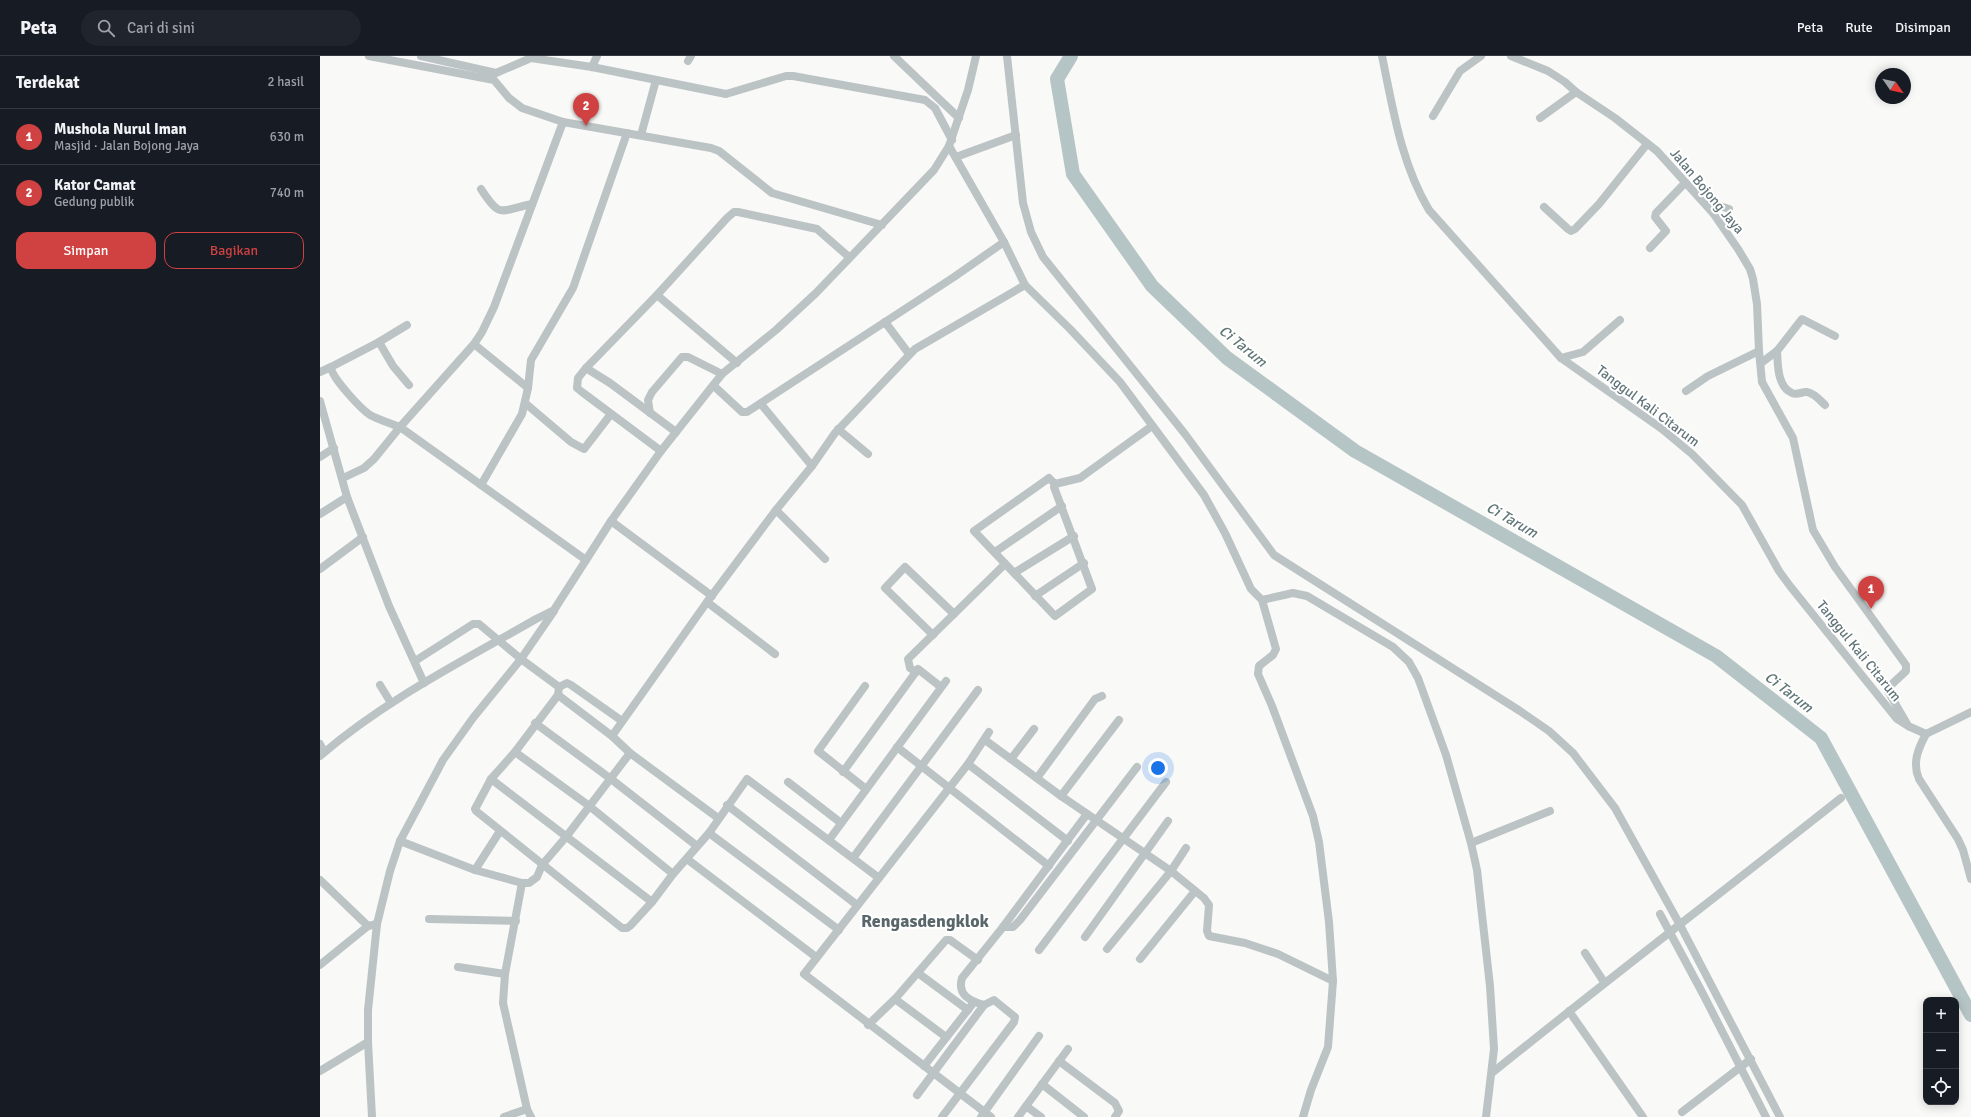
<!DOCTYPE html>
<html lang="id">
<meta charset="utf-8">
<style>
:root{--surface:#171b24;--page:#20242c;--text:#f1f3f6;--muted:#9ea1a6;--line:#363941;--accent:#d04141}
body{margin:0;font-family:Signika,sans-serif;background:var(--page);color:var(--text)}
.controls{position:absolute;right:12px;bottom:12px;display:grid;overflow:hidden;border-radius:8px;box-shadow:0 2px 10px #0003}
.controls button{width:36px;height:36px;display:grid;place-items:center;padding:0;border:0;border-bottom:1px solid var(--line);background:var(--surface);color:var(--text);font:20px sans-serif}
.compass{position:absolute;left:1555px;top:12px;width:36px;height:36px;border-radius:50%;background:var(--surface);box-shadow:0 2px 10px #0003;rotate:124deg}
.you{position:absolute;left:838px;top:712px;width:14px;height:14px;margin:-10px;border:3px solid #fff;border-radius:50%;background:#1a73e8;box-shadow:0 0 0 6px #1a73e833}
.badge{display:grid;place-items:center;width:26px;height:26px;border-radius:50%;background:var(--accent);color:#fff;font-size:13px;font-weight:700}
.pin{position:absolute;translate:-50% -33px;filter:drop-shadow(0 1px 2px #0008)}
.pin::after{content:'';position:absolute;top:21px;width:14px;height:12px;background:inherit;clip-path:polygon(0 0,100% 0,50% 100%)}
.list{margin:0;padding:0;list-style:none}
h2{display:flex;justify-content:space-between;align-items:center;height:52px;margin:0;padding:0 16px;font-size:17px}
h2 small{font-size:13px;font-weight:400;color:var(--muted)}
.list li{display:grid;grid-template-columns:26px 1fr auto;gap:12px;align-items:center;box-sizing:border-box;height:56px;padding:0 16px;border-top:1px solid var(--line)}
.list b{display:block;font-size:15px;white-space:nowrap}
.list p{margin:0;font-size:13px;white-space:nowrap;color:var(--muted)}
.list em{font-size:13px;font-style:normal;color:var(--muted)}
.actions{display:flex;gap:8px;padding:12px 16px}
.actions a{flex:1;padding:9px 0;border:1px solid var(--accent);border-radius:12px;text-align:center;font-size:14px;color:var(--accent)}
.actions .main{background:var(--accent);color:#fff}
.icon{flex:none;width:22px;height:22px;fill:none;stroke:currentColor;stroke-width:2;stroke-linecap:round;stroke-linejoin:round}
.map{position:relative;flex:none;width:1651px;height:1061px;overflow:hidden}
header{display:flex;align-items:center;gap:24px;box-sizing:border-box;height:56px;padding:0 20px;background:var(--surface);border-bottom:1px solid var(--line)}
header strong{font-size:19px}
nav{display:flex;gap:22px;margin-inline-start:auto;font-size:14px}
.search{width:280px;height:36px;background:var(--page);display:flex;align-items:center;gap:10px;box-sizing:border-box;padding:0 14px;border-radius:22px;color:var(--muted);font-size:15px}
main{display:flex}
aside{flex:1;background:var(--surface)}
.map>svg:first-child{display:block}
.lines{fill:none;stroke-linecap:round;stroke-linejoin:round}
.river{stroke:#b5c4c4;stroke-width:14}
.minor{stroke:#bcc3c4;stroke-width:8}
.labels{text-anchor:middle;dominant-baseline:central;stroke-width:4;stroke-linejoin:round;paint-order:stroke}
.street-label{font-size:14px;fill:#637579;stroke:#fff}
.water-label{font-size:15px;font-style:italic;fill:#627878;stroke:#fff}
.district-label{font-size:18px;font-weight:bold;fill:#59676b;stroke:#fff}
</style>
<header>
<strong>Peta</strong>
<div class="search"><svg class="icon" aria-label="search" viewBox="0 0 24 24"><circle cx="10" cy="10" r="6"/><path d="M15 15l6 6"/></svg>Cari di sini</div>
<nav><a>Peta</a><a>Rute</a><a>Disimpan</a></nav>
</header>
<main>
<aside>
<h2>Terdekat<small>2 hasil</small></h2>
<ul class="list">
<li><span class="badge">1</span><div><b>Mushola Nurul Iman</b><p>Masjid · Jalan Bojong Jaya</p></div><em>630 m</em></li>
<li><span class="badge">2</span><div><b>Kator Camat</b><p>Gedung publik</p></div><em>740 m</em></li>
</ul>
<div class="actions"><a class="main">Simpan</a><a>Bagikan</a></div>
</aside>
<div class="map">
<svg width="1651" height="1061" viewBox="0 0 1651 1061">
<rect width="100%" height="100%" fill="#f9f9f7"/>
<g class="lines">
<path class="river" d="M751 0 737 23 753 118 832 230 907 302 1035 395 1396 600 1501 682 1651 959"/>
<g class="minor">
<path d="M49 0 174 24 189 42 202 52 243 66 391 92 399 95 452 137 562 169"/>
<path d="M101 0 176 17 211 2 272 11 406 38 466 20H473L605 44 615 52 632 84"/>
<path d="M574 0 639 62"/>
<path d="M687 0 703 147 711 176 723 201 865 378 954 499 1200 655 1229 675 1253 697 1295 752 1360 869 1460 1061"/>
<path d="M1062 0C1073 53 1081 107 1109 154L1241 302 1342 373 1372 398 1422 449 1459 515 1470 530 1577 663 1588 670 1606 678 1651 656"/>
<path d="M1191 0 1228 15 1245 26 1256 36 1295 62 1337 95 1393 157 1418 193 1430 213 1433 223 1437 248 1439 295 1442 326 1473 382 1493 474 1515 511 1586 609V615L1571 629 1568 635 1587 668"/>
<path d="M368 5 371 0"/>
<path d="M272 11 277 0"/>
<path d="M1113 60 1140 15 1161 0"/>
<path d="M1220 62 1256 36"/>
<path d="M321 79 336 24"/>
<path d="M629 90 684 186 705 229 750 273 800 326 884 439 905 477 931 533 942 544 973 537 987 540 1073 591 1089 606 1098 622 1126 699 1151 787 1157 814 1170 930 1174 993 1166 1061"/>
<path d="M636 101 696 79"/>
<path d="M161 133C181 164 180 154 212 148"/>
<path d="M1224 151 1248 173 1251 175 1255 173 1279 148 1327 88"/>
<path d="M1393 157 1400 150 1409 153"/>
<path d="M1330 192 1346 175 1335 161 1336 157 1364 128"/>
<path d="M337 239 417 307"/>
<path d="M565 266 589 298"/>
<path d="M59 286 73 310 89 329"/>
<path d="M154 288 208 332"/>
<path d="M1457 295C1458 309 1457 330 1472 337 1478 340 1482 335 1487 336 1494 337 1500 344 1505 349"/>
<path d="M1241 302 1263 296 1300 264"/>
<path d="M1441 307 1457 295 1482 263 1515 280"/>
<path d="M11 311 59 286 87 269"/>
<path d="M266 312 290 327 356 376"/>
<path d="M0 316 11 311C11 321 41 353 50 359 59 364 70 367 80 371L266 504"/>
<path d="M394 330 422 356H427L634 221 684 186"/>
<path d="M1366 335 1388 320 1439 295"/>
<path d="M0 345 27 441 69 550 104 627"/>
<path d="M205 347 251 386 264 393 291 358"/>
<path d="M441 348 492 410"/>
<path d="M330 357 328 344 332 336 362 301H368L402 318"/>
<path d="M518 373 548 398"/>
<path d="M341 395 262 336 257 332 258 322 266 312 337 239 407 162 414 156H418L497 173 529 201"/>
<path d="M0 401 14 392"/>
<path d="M23 422 44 412 54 403 80 371 154 288 162 276 174 251 243 66"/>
<path d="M735 428 729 422 654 475 735 560 772 533 734 431 735 428 760 422 832 370"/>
<path d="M161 429 202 358 208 332 211 304 253 232 307 77"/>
<path d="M456 454 505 503"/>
<path d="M0 458 27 441"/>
<path d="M291 465 392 540"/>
<path d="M675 496 742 450"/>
<path d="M0 513 43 481"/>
<path d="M694 517 754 480"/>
<path d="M715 540 764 507"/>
<path d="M942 544 956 593 953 599 939 610 938 618 952 650 993 760 999 786 1009 866 1013 925 1008 991 991 1034 983 1061"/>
<path d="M387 546 455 598"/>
<path d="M613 579 565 532 585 511 634 558"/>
<path d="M95 605 153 568H159L201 603 239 631"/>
<path d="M596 616 590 612 588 603 685 508"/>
<path d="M60 629 71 647"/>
<path d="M545 630 498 695 546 733"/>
<path d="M239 631 238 639 292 680 310 697 398 762"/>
<path d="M239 631 247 627 251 629 302 665"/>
<path d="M238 639 195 696 171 723 155 753 156 755 302 872H307L310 870 332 846 353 818 389 777 427 723 559 822"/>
<path d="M215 667 291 723 377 790"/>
<path d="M669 676 648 708 484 918 671 1061"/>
<path d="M1606 678C1598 693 1592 707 1599 723L1638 783 1643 794 1651 823"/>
<path d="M292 680 387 546 456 454 492 410 515 377 595 293 705 229"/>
<path d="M665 684 741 740 851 815 884 842 889 849 887 875 889 880 925 887 958 898 1013 925"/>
<path d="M0 688 4 696"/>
<path d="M577 691 729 810"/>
<path d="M195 696 268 749 353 818"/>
<path d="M0 700C65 644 143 605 216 563L234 554 291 465 341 395 402 318 456 274 496 237 614 114 629 90 648 34 656 0"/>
<path d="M691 703 714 673"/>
<path d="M648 708 748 785"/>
<path d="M523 716 598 613 621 631"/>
<path d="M717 722 775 643 782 640"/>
<path d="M171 723 332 846"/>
<path d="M468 726 521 767"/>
<path d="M741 740 799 664"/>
<path d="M407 749 537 849"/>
<path d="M389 777 519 874"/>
<path d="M509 784 626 625"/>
<path d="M80 785 155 814 202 827H209L217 821 222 809 246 781 310 697"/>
<path d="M1151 787 1230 755"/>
<path d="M533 802 658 634"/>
<path d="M367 803 496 901"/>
<path d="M155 814 180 775"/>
<path d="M0 824 48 870"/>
<path d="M202 827 185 918 183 947 207 1053 211 1061"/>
<path d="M1340 858 1383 938 1446 1061"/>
<path d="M109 863 196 865"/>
<path d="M683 871H693L700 864 817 711"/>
<path d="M765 881 848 765"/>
<path d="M787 893 851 815 866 792"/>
<path d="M719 894 846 726"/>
<path d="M1265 897 1284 926"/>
<path d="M820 903 875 835"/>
<path d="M0 909 48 870 57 868"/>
<path d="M138 911 185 918"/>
<path d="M598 917 648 954"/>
<path d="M575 943 626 981"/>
<path d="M1249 955 1323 1061"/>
<path d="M548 969 575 943 626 884H630L658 904"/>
<path d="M739 1005 795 1047 799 1055 795 1061"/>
<path d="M604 1010 654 946"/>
<path d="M0 1015 48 986"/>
<path d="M1172 1017C1287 924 1405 834 1521 742"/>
<path d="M722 1028 764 1061"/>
<path d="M597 1039 664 949"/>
<path d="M706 1050 721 1061"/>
<path d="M1362 1056 1431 1003"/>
<path d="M52 1061 48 986V954L57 868 70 815 80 785 123 704 153 662 201 603 234 555"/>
<path d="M184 1061 207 1053"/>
<path d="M622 1061 694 966 695 961 674 944 664 949C650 945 637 939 642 922L683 871 767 758"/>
<path d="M661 1061 719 980"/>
<path d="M698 1061 748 993"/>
</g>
</g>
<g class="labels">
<g class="street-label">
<text transform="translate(1387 135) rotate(50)">Jalan Bojong Jaya</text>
<text transform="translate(1328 350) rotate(37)">Tanggul Kali Citarum</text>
<text transform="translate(1539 595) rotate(51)">Tanggul Kali Citarum</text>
</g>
<g class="water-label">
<text transform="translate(923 290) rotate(39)">Ci Tarum</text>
<text transform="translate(1192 464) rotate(30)">Ci Tarum</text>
<text transform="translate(1469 636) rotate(38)">Ci Tarum</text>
</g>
<g class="district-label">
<text x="605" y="865">Rengasdengklok</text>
</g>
</g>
</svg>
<div class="controls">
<button>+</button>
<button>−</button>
<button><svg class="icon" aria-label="locate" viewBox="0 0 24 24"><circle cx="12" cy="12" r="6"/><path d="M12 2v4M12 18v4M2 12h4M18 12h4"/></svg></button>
</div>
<svg class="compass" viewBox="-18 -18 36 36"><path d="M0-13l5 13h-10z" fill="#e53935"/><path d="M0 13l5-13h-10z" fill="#9ea1a6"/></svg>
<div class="you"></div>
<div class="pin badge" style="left:1551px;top:553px">1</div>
<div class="pin badge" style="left:266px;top:70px">2</div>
</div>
</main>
